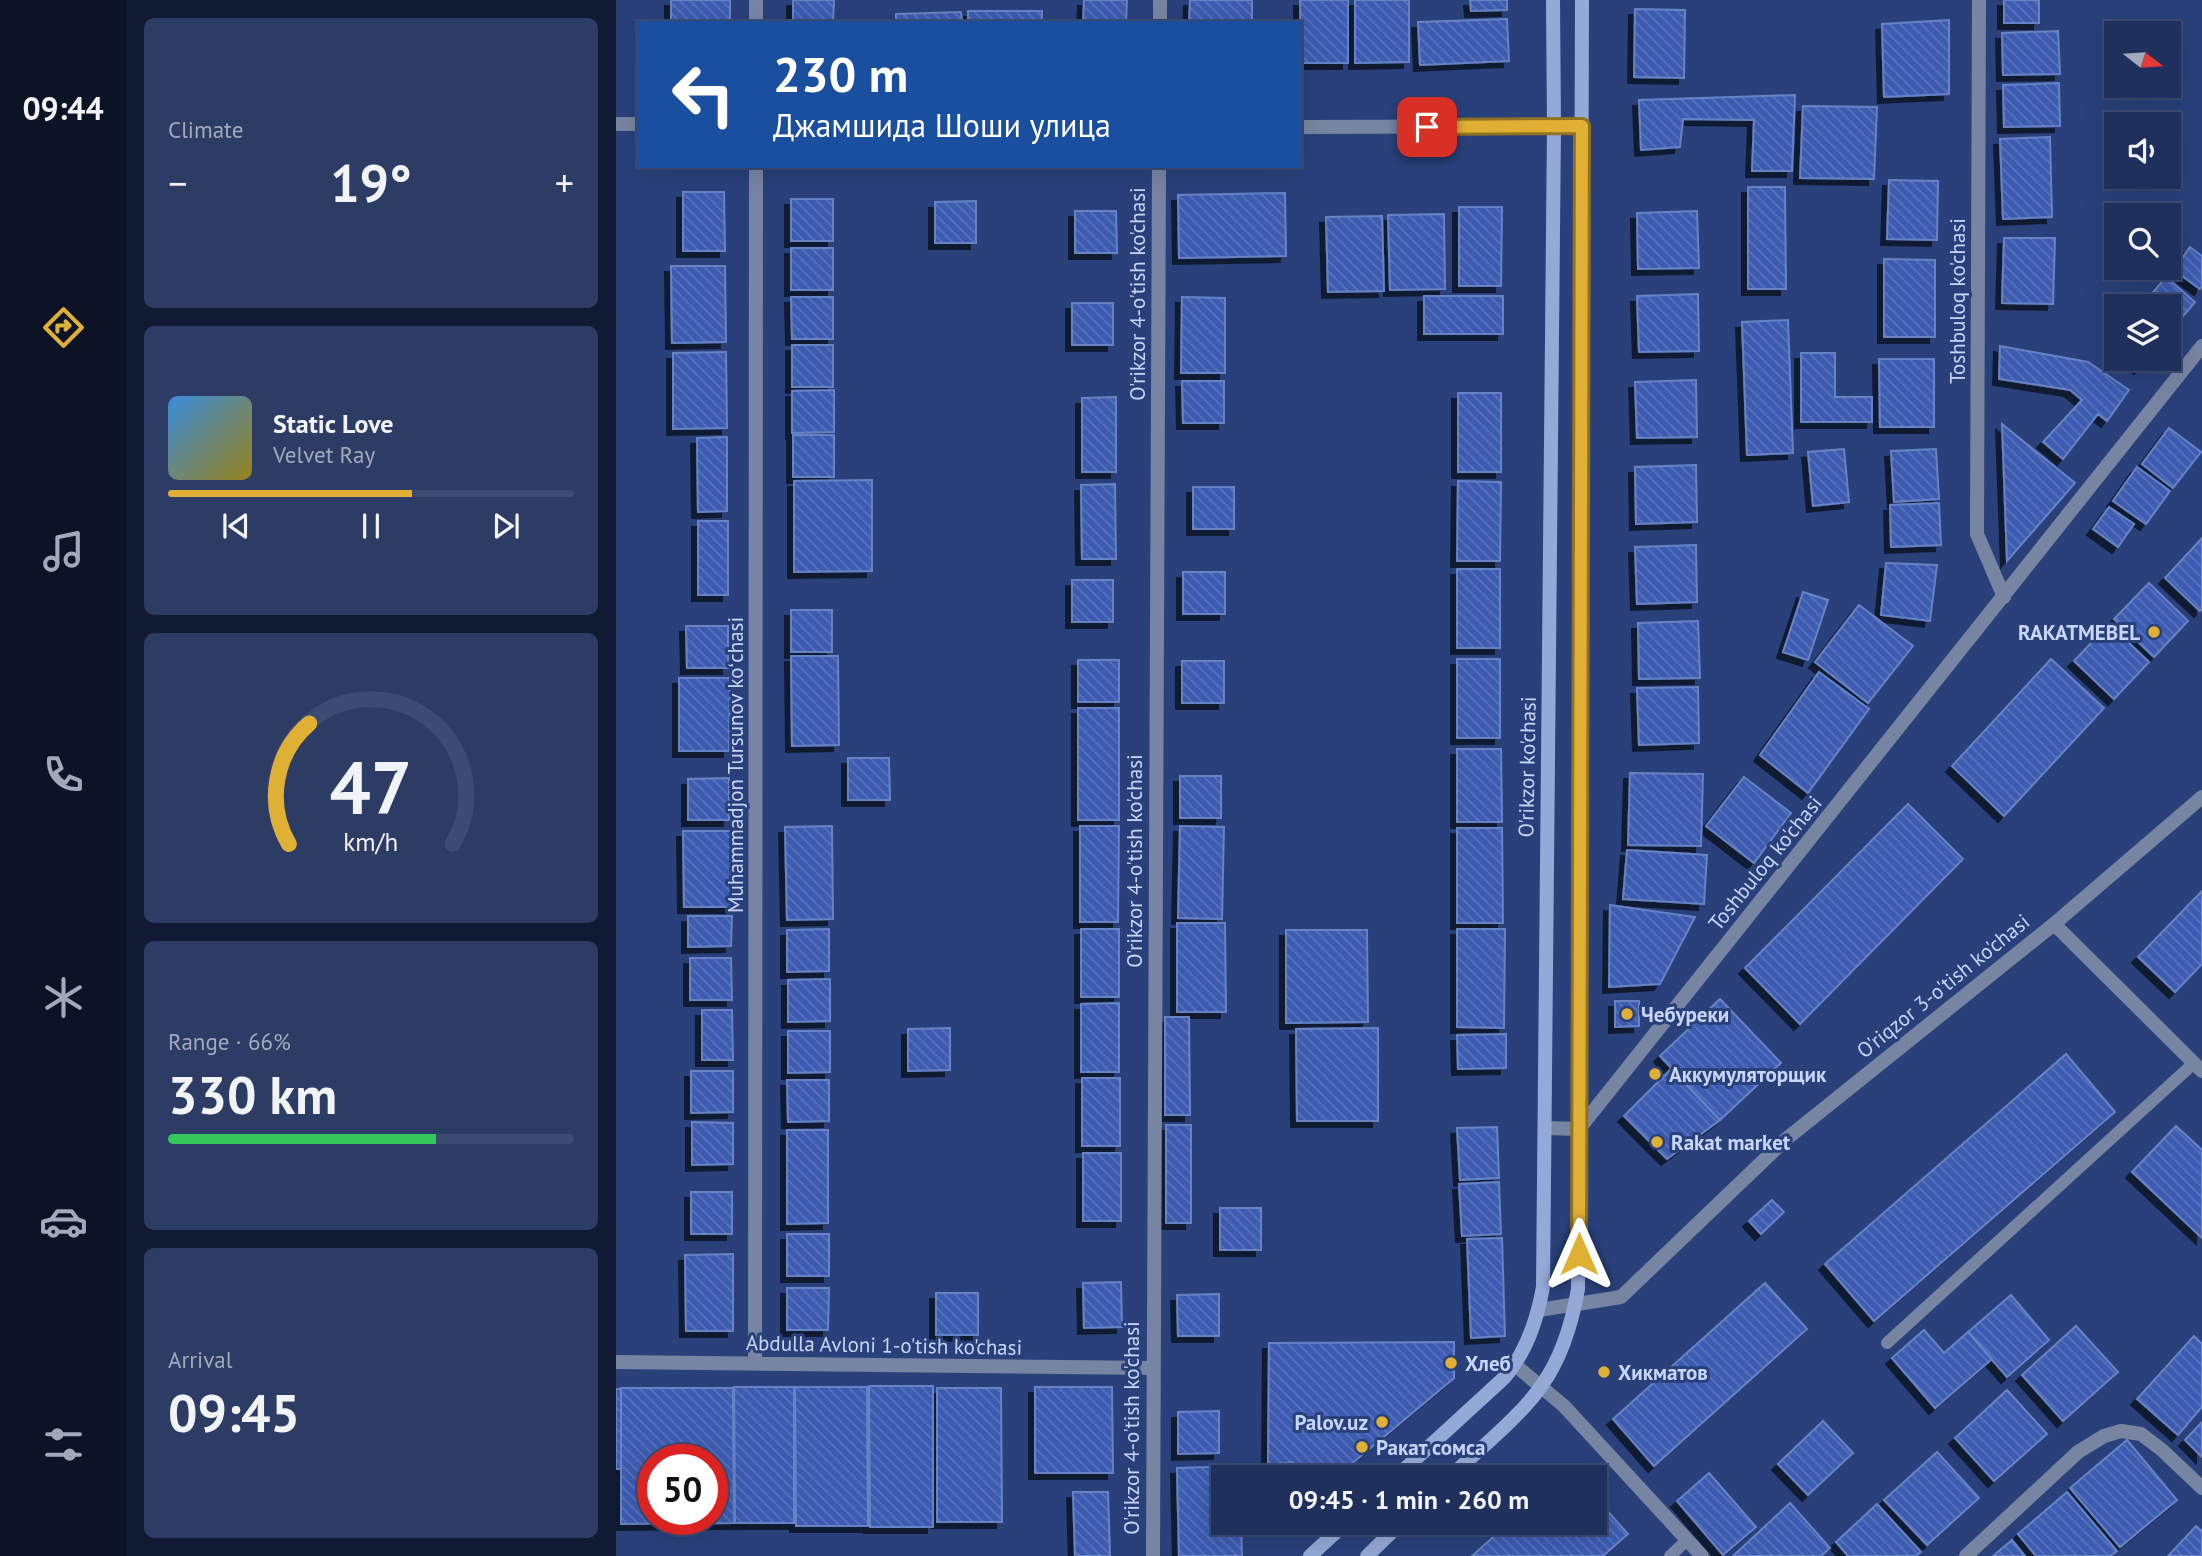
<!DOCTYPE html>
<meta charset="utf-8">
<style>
body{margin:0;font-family:"PT Sans",sans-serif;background:#2c3c65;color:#f1f3f6;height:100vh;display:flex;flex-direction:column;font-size:26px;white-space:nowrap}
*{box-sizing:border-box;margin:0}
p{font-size:23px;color:#a1a9bb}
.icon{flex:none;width:38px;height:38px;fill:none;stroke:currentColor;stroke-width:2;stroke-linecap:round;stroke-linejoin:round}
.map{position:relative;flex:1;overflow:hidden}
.panel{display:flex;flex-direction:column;gap:18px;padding:18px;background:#111a33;width:490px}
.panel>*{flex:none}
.banner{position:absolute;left:21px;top:21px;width:665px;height:147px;border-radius:0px;box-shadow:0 7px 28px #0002,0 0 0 2px #3c4b72;background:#1a4fa0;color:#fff;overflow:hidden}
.needle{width:46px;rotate:107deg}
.tools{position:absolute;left:1488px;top:21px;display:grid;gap:14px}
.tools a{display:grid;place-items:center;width:77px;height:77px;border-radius:0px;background:#1f305c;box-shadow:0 7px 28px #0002,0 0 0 2px #3c4b72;font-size:35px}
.speed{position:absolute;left:21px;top:1444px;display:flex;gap:14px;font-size:35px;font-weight:700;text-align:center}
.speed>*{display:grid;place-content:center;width:91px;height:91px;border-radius:50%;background:#1f305c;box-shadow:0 7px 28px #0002,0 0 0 2px #3c4b72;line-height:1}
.speed .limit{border:10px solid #d22;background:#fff;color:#111}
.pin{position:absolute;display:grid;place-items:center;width:60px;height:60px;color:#fff;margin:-30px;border-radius:14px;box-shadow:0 4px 10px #0006}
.me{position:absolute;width:77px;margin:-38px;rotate:0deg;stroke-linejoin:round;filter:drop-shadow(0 0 5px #0008)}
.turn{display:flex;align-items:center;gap:24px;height:147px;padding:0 21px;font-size:32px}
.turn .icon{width:91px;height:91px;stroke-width:2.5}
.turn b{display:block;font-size:49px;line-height:60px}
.big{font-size:52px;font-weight:800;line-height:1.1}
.panel .tile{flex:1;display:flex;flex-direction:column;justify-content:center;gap:10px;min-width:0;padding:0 24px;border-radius:10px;background:#2c3c65}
.panel .dial{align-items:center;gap:0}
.dial svg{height:182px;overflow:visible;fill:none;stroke:#3c4b72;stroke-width:7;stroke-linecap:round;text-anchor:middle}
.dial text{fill:#f1f3f6;stroke:none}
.song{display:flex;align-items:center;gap:21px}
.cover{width:84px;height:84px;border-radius:10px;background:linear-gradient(135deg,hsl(210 70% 55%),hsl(50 70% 35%))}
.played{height:7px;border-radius:4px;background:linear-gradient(90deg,#e0b034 60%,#3c4b72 60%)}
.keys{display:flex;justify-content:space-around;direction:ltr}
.heat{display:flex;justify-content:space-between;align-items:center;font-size:38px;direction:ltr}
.charge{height:10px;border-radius:5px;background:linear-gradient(90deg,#34c759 66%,#3c4b72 0)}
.trip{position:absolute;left:595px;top:1465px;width:396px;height:70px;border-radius:0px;background:#1f305c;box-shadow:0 7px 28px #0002,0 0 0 2px #3c4b72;font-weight:800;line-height:70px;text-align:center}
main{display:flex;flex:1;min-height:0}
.tabs{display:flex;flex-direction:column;width:126px;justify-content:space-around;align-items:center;background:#0c1325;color:#a1a9bb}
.tabs .icon{width:49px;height:49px}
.tabs .active{color:#e0b034}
.tabs b{font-size:32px;color:#f1f3f6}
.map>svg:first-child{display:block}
</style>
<main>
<nav class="tabs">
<b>09:44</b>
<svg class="icon active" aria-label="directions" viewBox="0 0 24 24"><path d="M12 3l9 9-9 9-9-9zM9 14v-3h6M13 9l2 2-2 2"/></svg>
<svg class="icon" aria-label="music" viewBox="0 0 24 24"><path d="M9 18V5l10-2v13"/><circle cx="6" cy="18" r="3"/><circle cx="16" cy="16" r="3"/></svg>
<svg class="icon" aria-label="phone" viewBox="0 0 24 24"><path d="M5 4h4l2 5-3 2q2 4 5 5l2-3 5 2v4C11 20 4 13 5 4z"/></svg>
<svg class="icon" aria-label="climate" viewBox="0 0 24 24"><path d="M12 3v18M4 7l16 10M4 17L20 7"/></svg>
<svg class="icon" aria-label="car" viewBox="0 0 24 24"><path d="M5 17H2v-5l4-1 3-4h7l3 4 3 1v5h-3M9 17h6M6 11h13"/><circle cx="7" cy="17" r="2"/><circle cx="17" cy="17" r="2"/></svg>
<svg class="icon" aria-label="filters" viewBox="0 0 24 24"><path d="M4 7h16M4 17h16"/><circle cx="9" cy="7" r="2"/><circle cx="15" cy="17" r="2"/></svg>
</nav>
<section class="panel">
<div class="tile"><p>Climate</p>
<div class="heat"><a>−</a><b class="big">19°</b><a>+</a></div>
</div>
<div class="tile">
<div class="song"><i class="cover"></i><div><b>Static Love</b><p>Velvet Ray</p></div></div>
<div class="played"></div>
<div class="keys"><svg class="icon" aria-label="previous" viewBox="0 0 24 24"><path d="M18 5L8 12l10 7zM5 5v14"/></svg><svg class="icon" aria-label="pause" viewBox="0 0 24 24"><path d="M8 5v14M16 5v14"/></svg><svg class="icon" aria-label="next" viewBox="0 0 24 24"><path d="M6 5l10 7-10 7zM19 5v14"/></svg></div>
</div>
<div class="tile dial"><svg viewBox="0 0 100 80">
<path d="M14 69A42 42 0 1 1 86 69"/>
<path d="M14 69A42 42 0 0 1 23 16" stroke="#e0b034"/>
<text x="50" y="56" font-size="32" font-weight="700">47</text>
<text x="50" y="72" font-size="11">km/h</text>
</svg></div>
<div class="tile"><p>Range · 66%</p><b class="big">330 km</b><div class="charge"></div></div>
<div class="tile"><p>Arrival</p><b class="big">09:45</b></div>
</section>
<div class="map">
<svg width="1586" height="1556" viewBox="0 0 1586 1556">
<defs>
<pattern id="building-back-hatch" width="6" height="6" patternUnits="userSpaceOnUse" patternTransform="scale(1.75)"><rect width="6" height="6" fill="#3c5bb1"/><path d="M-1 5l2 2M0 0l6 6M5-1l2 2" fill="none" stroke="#5772bd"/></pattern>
<filter id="shadow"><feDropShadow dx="-6" dy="6" stdDeviation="0" flood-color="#0009"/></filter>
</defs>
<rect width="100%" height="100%" fill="#29407b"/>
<path fill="url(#building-back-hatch)" stroke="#6783c4" stroke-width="2" fill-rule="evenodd" filter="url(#shadow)" d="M55,0H114V23H55Z
M177,0H218L217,23H177Z
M468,0H511L510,23H467Z
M574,0H636V23H573Z
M684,0H732V63H685Z
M739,0H793V62L739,63Z
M854,0H891V10L855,11Z
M1388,0H1423V23H1388Z
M1019,9L1069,10L1068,78L1018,77Z
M352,11H426V23H352Z
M345,12L346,23H280V14Z
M891,19L893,61L804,65L802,22Z
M1333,20V94L1268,97L1266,24Z
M1442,31L1444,74L1387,75L1386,33Z
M1443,83L1444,126L1388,127L1387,85Z
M1179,95L1176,171H1136L1138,120L1067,119L1064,147L1025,150L1023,100Z
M1187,106L1261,107L1258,179L1184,178Z
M1434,137L1436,217L1387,219L1384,139Z
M1273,180L1322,181L1321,240L1271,239Z
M1132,187H1169L1170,289H1132Z
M67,192H108L109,251H67Z
M669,193L670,256L563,258L562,195Z
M175,199H217V241H175Z
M360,201V243H319V202Z
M843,207H886L885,286H843Z
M459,211H500L501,253H459Z
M1081,211L1083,268L1022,269L1021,213Z
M828,214L829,289L774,290L772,215Z
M766,216L768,291L712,292L710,217Z
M1388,238H1439L1437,304L1386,303Z
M1574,247L1586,256V286L1584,289L1558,270Z
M175,248H217V290H175Z
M1268,259L1319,260V337H1268Z
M55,266H109L110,342L56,343Z
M1550,277L1579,302L1552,334V306H1525Z
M1082,294L1083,351L1023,352L1021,296Z
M808,296H887V334H808Z
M175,297H217V339H176Z
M566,297L609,298V373H565Z
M456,303H497V345H456Z
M1172,320L1177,453L1131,455L1126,322Z
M176,345H217V387H176Z
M1384,346L1472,362L1513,390L1491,421L1482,414L1447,459L1427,442L1466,400L1454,390L1383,379Z
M110,352L111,428L57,429V353Z
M1185,353H1219V397H1256V422H1185Z
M1263,359H1318V427H1264Z
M1513,359H1532L1524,368Z
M1080,380L1081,437L1021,438L1019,382Z
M566,381H608V423H567Z
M218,390V432L176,433V391Z
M842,393H885V472H842Z
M500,397V472H466V398Z
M1386,424L1459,483L1391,561Z
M1553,428L1585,452L1557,488L1526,464Z
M177,435H218V477H177Z
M111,437V511L82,512L81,438Z
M1228,449L1233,502L1197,506L1192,452Z
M1320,449L1323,499L1278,502L1275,451Z
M1080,465L1081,522L1020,524L1019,467Z
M1521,467L1554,491L1530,524L1497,501Z
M256,480V571L178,572V481Z
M842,481L885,482L884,561H841Z
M499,484L500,559H466L465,485Z
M577,487H618V529H577Z
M1323,503L1325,545L1275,547L1274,505Z
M1493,507L1518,524L1502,547L1477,529Z
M82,521H112V595H82Z
M1586,538V609L1584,611L1549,578Z
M1080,545L1081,602L1021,604L1019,547Z
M1270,563L1321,565L1314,621L1265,615Z
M841,569H884V648H841Z
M567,572H609V614H567Z
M456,580H497V622H456Z
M1533,583L1572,621L1538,657L1498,619Z
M1187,592L1212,600L1192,660L1167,652Z
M1243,605L1297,646L1252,703L1199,662Z
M175,610H216V652H175Z
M1082,621L1084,678L1023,679L1022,623Z
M1493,624L1533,662L1498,699L1458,661Z
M70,626H112V668H71Z
M175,656H222L223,745L176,746Z
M841,659H884V738H841Z
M1435,659L1488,708L1388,816L1336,766Z
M462,660H503V702H462Z
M566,661H608V703H566Z
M1203,672L1253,709L1192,793L1144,755Z
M63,678H114L113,751H63Z
M1082,687L1083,743L1023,745L1021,688Z
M462,708H503V820H462Z
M841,749H885L886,822H841Z
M232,758H273L274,800H232Z
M1014,773L1087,774L1085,846L1012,845Z
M564,776H605V818H564Z
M1128,777L1175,813L1138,863L1090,826Z
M113,778V820H72V779Z
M1292,804L1347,859L1184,1024L1129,968Z
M216,826L217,919L171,920L169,827Z
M464,826H503L502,922H464Z
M564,826L608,827L606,919L562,918Z
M841,828H886L887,923H841Z
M67,831H115V907H68Z
M1011,850L1091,855L1088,904L1007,899Z
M1586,891V964L1559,992L1522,957Z
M994,905L1079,917L1044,984L993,987Z
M72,916H116L115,946L72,947Z
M561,923H609L610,1012H561Z
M213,929V971L171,972V930Z
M465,929H503V997H465Z
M841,929H889L888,1028L841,1027Z
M670,930H751L752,1022L670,1023Z
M74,958H115L116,1000H74Z
M214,979V1021L172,1022V980Z
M1104,999L1165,1063L1104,1120L1044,1056Z
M999,1001H1023V1026L999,1027Z
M503,1003V1072H465V1004Z
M86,1010H116L117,1060H86Z
M549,1017H573L574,1115H549Z
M334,1028V1070L292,1071V1029Z
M762,1028V1121H681L680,1029Z
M172,1031H214V1072L172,1073Z
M890,1034V1068L842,1069L841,1035Z
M1450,1054L1499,1112L1258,1321L1209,1264Z
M1055,1069L1104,1120L1051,1159L1008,1116Z
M75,1071H117V1112L75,1113Z
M466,1078H504V1146H466Z
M171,1080H213V1121L172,1122Z
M76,1122L117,1123V1164L76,1165Z
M550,1125H575V1223H550Z
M1560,1126L1586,1150V1238L1516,1172Z
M881,1127L883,1178L844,1180L841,1128Z
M171,1130H212V1223L171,1224Z
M467,1153H505V1221H467Z
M883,1182L885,1234L846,1236L843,1184Z
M75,1192H116V1234H75Z
M1156,1200L1168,1212L1145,1234L1133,1221Z
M604,1208H645V1250H604Z
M171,1234H213V1276H171Z
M886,1238L889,1336L855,1338L851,1239Z
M117,1254V1331H70L69,1255Z
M505,1282L506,1327L468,1328L467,1283Z
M1149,1283L1191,1329L1038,1466L997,1419Z
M171,1288H213L212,1330H171Z
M320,1293H362V1335H320Z
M603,1294V1336H562L561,1295Z
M1395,1295L1433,1340L1391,1377L1352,1332Z
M1460,1326L1502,1372L1447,1421L1406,1375Z
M1308,1330L1328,1353L1352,1332L1376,1359L1319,1408L1276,1358Z
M1578,1336L1586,1344V1407L1562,1435L1521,1399Z
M838,1342V1378L720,1477H697L676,1462L652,1465L653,1343Z
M253,1386H317V1527H254Z
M118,1387H178V1523H119Z
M179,1387H251L252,1526H180Z
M419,1387H496L497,1473H419Z
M5,1388H117L118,1523L5,1524ZM37,1460H96V1519H37Z
M321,1388H385L386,1522H321Z
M0,1389H5V1469H0Z
M1391,1390L1431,1434L1378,1481L1339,1438Z
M603,1411V1453L562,1454V1412Z
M1207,1421L1237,1453L1192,1495L1162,1464Z
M1586,1422V1457L1569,1440Z
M1511,1440L1561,1500L1504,1547L1454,1488Z
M1321,1452L1363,1498L1311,1545L1268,1500Z
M623,1466L624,1477H607V1522H625L626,1556H563L561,1468Z
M1093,1473L1140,1527L1107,1555L1061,1501Z
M457,1492H492L494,1556H459Z
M1451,1492L1501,1551L1494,1556H1420L1402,1534Z
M978,1496L1012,1534L987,1556H856L894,1522H978Z
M1174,1503L1214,1548L1205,1556H1117Z
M1261,1504L1305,1552L1300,1556H1232L1220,1542Z
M1580,1526L1586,1531V1556H1552Z
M1396,1540L1409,1556H1377Z"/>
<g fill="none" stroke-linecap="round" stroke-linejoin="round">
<path stroke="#7885a2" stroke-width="12" d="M1271,1343L1578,1063
M1054,1556L1071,1540"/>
<path stroke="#7885a2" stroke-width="14" d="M1363,0L1361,534L1388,597
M140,23V0
M544,23V0
M0,124H23
M684,127L966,126
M1438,924L1586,1071
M930,1128L963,1129L1586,346
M923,1310L1005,1297L1169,1140L1438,924L1586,797
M0,1362L536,1368
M139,1364L140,166
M899,1365L948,1406L1086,1556
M537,1556L543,166
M1350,1556L1462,1452L1488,1436L1505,1431L1525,1434L1546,1450L1586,1488"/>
<path stroke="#95a9d7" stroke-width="14" d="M780,1477L889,1377C911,1351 921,1320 927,1287L938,126L937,0
M834,1477C862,1450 905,1416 926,1385C946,1357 956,1323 962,1289L966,0
M694,1556L731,1522
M751,1556L786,1522"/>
</g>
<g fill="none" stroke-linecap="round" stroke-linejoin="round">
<g stroke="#927222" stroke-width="18">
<path id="route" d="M811,127L966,126L963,1254"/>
</g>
<use href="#route" stroke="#e0b034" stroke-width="12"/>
</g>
<g fill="#e0b034" stroke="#29407b" stroke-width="2.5">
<circle cx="1538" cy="632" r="7"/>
<circle cx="1011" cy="1014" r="7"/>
<circle cx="1039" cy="1074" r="7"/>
<circle cx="1041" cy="1142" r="7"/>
<circle cx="835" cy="1363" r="7"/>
<circle cx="988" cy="1372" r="7"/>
<circle cx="766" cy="1422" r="7"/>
<circle cx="746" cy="1447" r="7"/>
</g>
<g text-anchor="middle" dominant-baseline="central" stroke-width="6" stroke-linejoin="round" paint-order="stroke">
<g font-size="21" fill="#c7d7fb" stroke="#29407b">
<text transform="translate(521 294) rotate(-90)">O'rikzor 4-o'tish ko'chasi</text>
<text transform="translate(1341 301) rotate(-90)">Toshbuloq ko'chasi</text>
<text transform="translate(119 765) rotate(-90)">Muhammadjon Tursunov koʻchasi</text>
<text transform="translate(911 767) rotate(-89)">O'rikzor ko'chasi</text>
<text transform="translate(518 861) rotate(-90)">O'rikzor 4-o'tish ko'chasi</text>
<text transform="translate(1149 863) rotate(-51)">Toshbuloq ko'chasi</text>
<text transform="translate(1327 986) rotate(-39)">O'riqzor 3-o'tish ko'chasi</text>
<text transform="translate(268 1345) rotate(1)">Abdulla Avloni 1-o'tish ko'chasi</text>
<text transform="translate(515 1428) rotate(-90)">O'rikzor 4-o'tish ko'chasi</text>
</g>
<g font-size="21" font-weight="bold" fill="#c7d7fb" stroke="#29407b" text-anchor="start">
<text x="1524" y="632" text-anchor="end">RAKATMEBEL</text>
<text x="1025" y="1014">Чебуреки</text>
<text x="1053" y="1074">Аккумуляторщик</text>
<text x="1055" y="1142">Rakat market</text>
<text x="849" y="1363">Хлеб</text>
<text x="1002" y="1372">Хикматов</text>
<text x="752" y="1422" text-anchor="end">Palov.uz</text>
<text x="760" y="1447">Ракат сомса</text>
</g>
</g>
</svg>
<div class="tools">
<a><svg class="needle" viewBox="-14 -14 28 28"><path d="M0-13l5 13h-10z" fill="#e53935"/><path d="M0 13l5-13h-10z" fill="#a1a9bb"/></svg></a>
<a><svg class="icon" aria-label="sound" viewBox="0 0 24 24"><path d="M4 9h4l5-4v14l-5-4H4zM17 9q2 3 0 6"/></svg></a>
<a><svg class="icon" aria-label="search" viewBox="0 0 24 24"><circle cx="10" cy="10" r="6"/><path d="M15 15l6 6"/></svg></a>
<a><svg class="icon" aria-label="layers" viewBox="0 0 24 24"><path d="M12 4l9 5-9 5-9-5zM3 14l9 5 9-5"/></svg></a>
</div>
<div class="speed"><div class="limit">50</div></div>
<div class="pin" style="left:811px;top:127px;background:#d93025"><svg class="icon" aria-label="arrive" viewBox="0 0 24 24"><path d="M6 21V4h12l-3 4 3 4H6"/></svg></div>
<svg class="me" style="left:963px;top:1254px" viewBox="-20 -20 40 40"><path d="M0-17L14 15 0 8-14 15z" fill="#e0b034" stroke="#fff" stroke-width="4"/></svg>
<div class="trip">09:45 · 1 min · 260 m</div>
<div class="banner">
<div class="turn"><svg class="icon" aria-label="left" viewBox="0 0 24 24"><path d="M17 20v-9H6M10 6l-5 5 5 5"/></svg><div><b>230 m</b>Джамшида Шоши улица</div></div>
</div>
</div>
</main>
